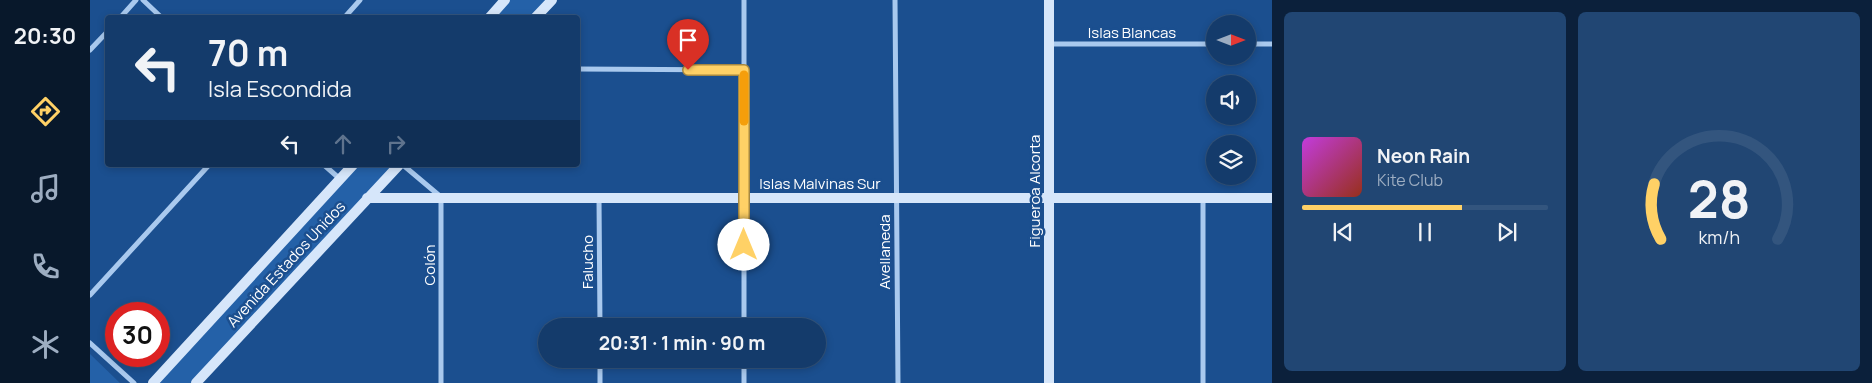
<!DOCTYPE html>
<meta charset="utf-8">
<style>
body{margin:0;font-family:Manrope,sans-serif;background:#214673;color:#f1f3f6;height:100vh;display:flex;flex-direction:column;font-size:19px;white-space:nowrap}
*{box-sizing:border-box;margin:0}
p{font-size:16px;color:#9dadc1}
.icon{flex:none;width:28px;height:28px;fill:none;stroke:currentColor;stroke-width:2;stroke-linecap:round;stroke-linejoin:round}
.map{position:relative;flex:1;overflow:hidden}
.details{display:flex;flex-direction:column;gap:12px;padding:12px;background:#0b203b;width:600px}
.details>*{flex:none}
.hud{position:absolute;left:15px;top:15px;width:475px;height:152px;border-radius:5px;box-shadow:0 2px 8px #0003,0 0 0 1px #33557e;background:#143b6b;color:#f1f3f6;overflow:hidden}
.needle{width:32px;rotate:90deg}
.buttons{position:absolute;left:1116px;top:15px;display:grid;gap:10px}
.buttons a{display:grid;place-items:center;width:50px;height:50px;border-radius:50%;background:#143b6b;box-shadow:0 2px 8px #0003,0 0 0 1px #33557e;font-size:25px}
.speed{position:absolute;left:15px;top:302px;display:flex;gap:10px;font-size:25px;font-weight:700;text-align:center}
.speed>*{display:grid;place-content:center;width:65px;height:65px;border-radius:50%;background:#143b6b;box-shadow:0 2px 8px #0003,0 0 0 1px #33557e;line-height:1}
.speed .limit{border:8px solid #d22;background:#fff;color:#111}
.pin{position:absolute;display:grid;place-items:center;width:42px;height:42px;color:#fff;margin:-51px -21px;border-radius:50% 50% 50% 0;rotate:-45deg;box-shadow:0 0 5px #0007}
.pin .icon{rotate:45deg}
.me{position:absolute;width:55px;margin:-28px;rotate:0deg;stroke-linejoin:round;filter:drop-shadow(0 0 4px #0008)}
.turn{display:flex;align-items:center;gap:18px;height:105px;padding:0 20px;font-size:22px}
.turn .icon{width:65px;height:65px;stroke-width:2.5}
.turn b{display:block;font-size:35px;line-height:42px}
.lanes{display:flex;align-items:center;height:48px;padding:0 20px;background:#0003;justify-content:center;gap:25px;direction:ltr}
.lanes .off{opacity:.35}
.details .tile{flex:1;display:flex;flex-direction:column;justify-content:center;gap:8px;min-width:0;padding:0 18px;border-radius:8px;background:#214673}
.details .dial{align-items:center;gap:0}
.dial svg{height:130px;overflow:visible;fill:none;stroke:#33557e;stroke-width:7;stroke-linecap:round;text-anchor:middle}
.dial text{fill:#f1f3f6;stroke:none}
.song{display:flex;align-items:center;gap:15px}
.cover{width:60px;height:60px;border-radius:8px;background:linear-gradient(135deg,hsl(290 70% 55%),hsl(10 70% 35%))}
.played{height:5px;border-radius:2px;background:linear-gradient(90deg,#ffd166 65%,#33557e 65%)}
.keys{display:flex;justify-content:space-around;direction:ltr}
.details .tiles{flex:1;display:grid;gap:12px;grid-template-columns:repeat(2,1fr)}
.trip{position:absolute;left:448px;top:318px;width:288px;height:50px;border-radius:25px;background:#143b6b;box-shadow:0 2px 8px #0003,0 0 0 1px #33557e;font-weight:700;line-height:50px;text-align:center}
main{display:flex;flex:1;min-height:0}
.dock{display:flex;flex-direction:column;width:90px;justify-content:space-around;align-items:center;background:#08182b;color:#9dadc1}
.dock .icon{width:35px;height:35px}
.dock .on{color:#ffd166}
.dock b{font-size:22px;color:#f1f3f6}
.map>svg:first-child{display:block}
</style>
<main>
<nav class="dock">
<b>20:30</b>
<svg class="icon on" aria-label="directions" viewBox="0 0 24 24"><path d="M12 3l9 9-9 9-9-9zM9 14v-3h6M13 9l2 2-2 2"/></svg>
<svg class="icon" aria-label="music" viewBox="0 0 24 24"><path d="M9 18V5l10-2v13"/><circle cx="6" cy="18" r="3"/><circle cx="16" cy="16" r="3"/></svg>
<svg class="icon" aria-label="phone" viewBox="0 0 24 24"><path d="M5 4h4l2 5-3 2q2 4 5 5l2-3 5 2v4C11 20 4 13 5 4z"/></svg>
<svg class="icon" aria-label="climate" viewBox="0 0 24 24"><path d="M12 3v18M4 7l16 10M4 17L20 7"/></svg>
</nav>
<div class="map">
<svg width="1182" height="383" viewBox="0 0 1182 383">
<rect width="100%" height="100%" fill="#1b4f8f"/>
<path fill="#2461a8" d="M415,0H462L445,17L399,18Z
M263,165H309L106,383H63Z
M0,354L30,383H0Z"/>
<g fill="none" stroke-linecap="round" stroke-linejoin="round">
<path stroke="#a9c9ee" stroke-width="5" d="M53,0L72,18
M805,0L808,383
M30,18L46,0
M254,18L270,0
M959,44H1125
M1158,44H1182
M0,50L18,31
M488,69L654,70
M234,165L250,179
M313,165L351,197V383
M509,198L510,326
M1113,198V383
M0,295L119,165
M654,326V0
M0,343L44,383
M510,359V383
M654,383V359"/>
<path stroke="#d6e6fa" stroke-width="10" d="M399,18L415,0
M445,18L462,0
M277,198H1182
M63,383L263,165
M106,383L309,165
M959,383V0"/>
</g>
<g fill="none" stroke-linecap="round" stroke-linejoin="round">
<g stroke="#a68842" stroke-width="12">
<path id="route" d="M598,70H654V245"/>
</g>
<use href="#route" stroke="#ffd166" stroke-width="9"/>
<path stroke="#f59e0b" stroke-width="9" d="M654,75V121"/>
</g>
<g text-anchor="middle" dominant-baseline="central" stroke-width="5" stroke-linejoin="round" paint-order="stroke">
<g font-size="15" fill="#fff" stroke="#1b4f8f">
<text x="1042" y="32">Islas Blancas</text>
<text x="730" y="183">Islas Malvinas Sur</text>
<text transform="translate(944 191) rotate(-90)">Figueroa Alcorta</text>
<text transform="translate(794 252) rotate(-90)">Avellaneda</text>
<text transform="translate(497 262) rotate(-90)">Falucho</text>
<text transform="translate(196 264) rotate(-47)">Avenida Estados Unidos</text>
<text transform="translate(339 265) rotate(-90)">Colón</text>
</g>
</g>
</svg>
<div class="buttons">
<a><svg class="needle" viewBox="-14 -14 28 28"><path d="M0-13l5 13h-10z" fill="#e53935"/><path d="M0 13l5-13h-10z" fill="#9dadc1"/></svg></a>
<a><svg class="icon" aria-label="sound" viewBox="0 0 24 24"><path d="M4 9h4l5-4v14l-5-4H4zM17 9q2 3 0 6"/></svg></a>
<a><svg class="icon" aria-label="layers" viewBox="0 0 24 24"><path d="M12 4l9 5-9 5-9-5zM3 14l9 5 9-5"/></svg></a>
</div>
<div class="speed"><div class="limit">30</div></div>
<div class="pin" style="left:598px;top:70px;background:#d93025"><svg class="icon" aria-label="arrive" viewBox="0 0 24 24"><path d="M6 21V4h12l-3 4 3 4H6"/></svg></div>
<svg class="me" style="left:654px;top:245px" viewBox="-20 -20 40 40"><circle r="19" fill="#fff"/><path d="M0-13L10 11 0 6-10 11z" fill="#ffd166"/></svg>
<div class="trip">20:31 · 1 min · 90 m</div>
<div class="hud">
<div class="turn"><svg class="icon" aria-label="left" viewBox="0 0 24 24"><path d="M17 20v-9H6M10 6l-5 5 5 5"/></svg><div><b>70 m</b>Isla Escondida</div></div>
<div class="lanes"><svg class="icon" aria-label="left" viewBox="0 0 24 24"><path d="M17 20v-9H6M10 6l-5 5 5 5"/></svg><svg class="icon off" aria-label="ahead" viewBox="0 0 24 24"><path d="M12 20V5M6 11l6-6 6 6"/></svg><svg class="icon off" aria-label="right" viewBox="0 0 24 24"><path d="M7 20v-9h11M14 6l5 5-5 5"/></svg></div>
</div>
</div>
<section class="details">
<div class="tiles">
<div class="tile">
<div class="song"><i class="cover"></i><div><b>Neon Rain</b><p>Kite Club</p></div></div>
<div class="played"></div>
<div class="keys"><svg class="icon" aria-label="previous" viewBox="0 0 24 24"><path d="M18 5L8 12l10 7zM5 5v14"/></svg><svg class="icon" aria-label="pause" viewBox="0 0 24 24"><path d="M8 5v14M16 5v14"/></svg><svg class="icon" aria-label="next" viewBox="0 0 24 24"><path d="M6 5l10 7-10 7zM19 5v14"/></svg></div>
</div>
<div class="tile dial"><svg viewBox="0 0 100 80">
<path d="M14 69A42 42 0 1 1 86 69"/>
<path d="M14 69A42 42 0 0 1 10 35" stroke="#ffd166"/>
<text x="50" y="56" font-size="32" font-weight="700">28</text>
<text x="50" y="72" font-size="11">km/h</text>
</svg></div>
</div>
</section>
</main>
